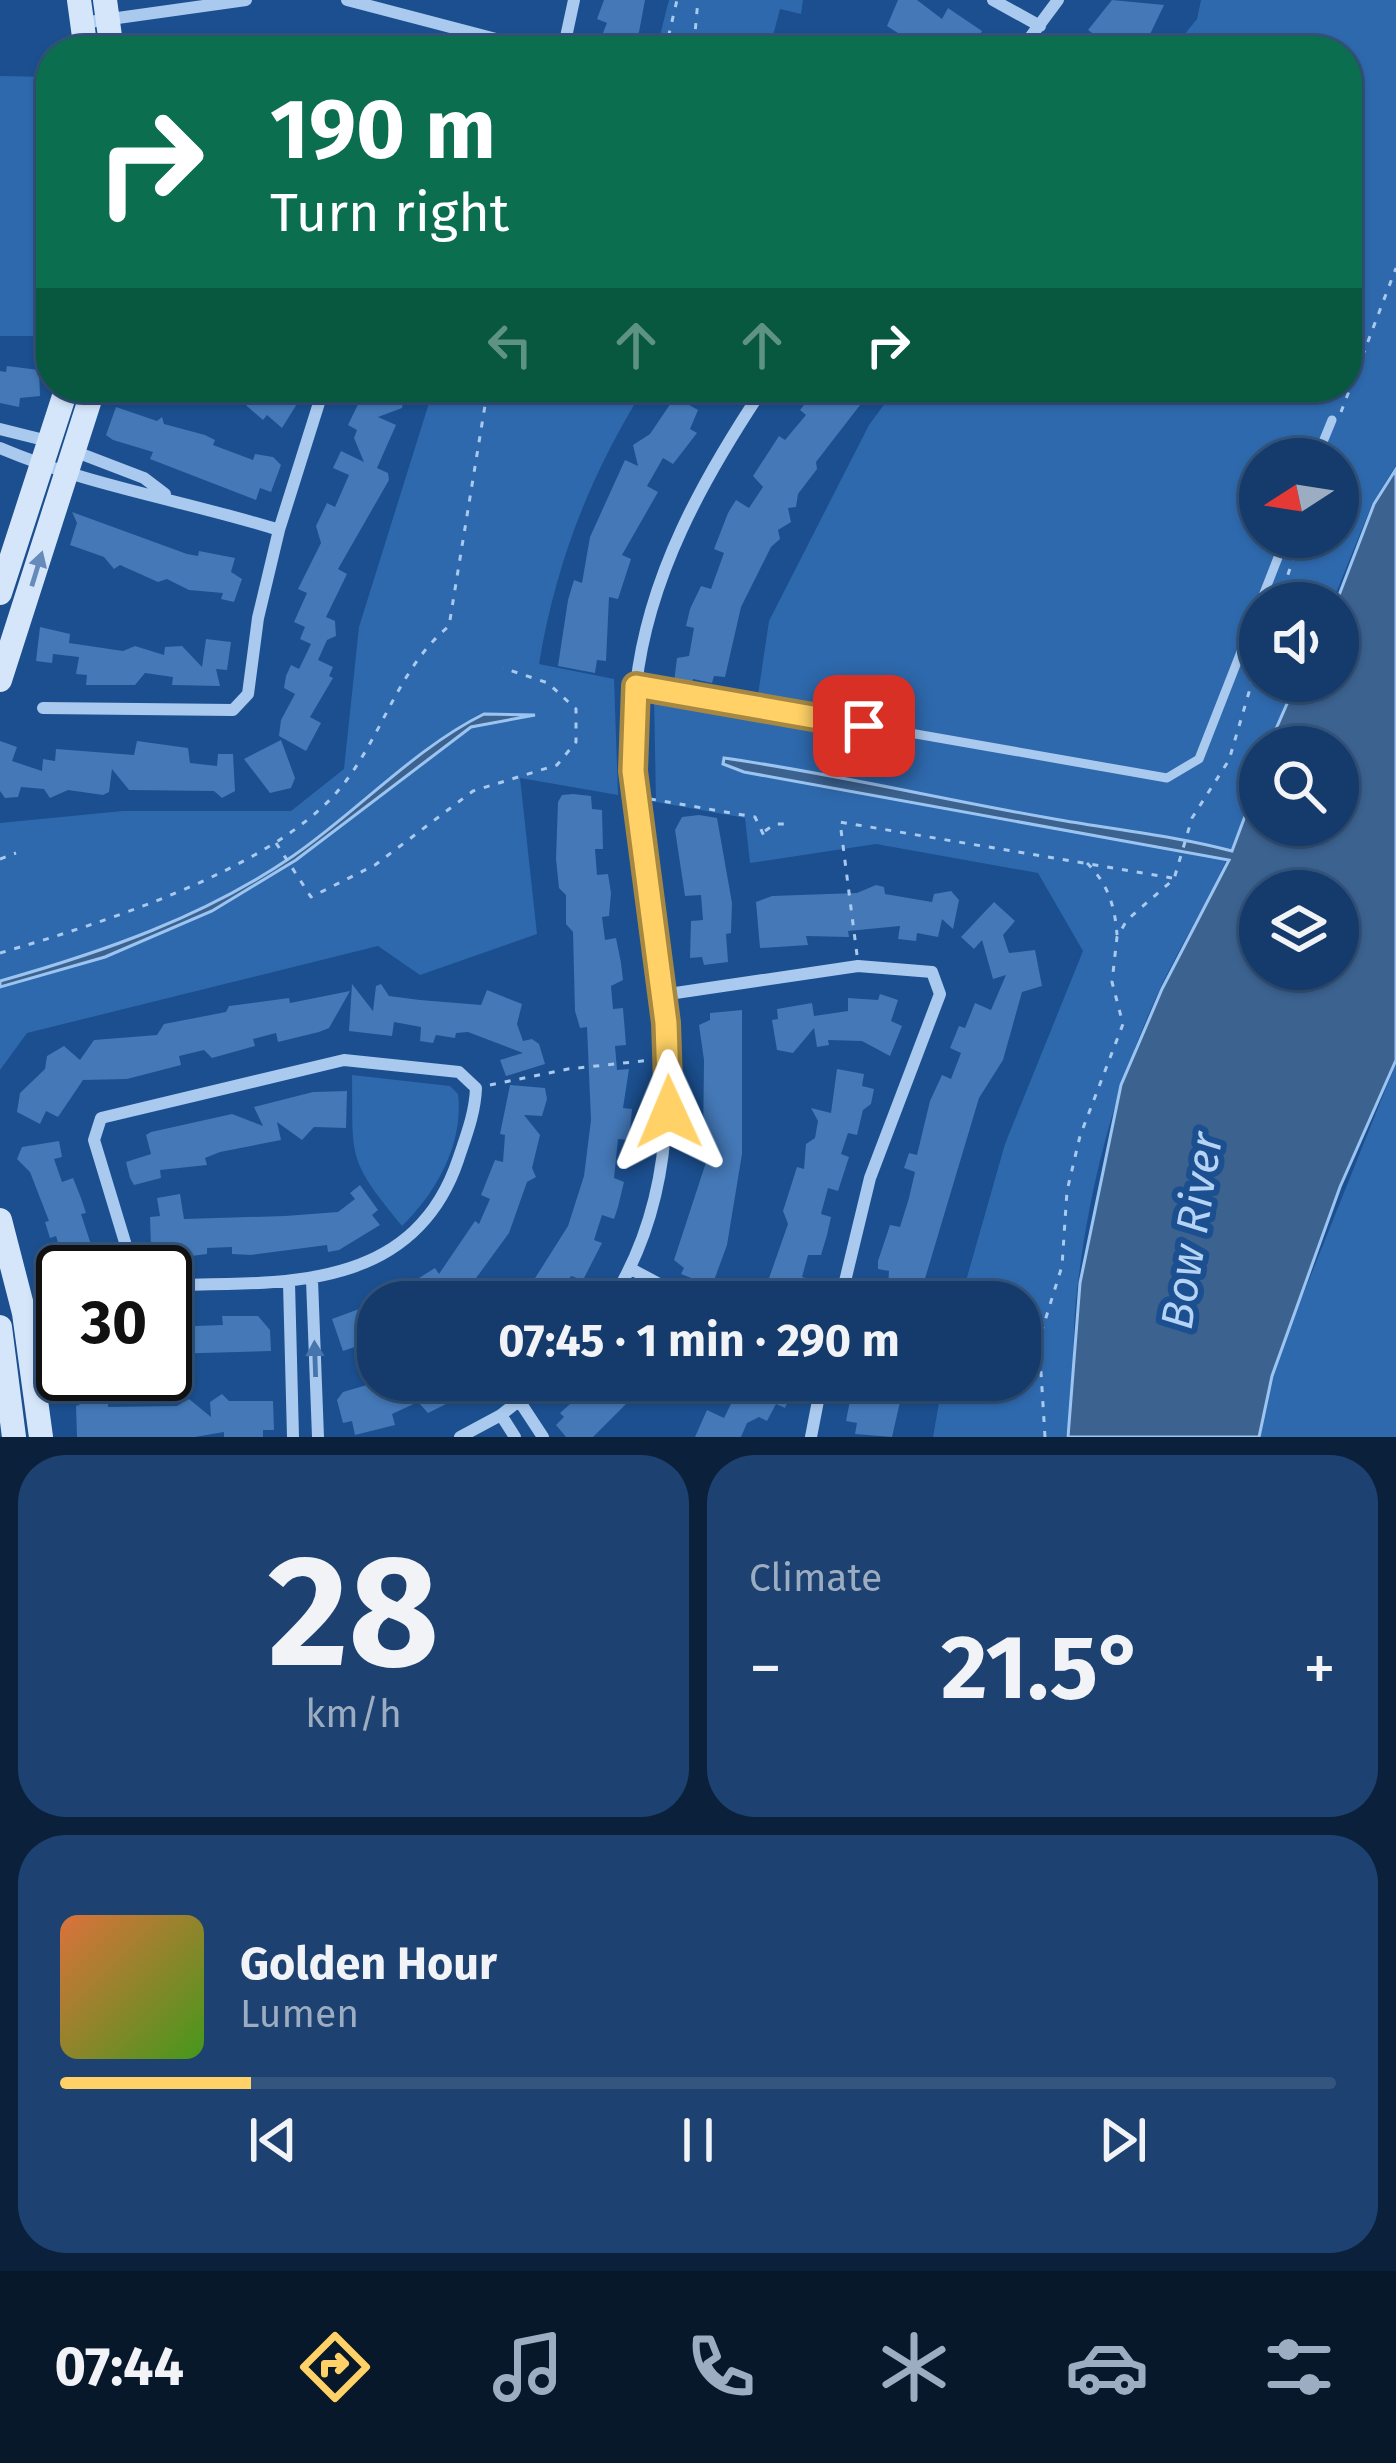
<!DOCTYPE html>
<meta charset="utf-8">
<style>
body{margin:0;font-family:"Fira Sans",sans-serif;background:#1d4271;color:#f1f3f6;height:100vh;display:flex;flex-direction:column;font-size:45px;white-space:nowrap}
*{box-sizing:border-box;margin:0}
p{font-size:39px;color:#9dadc1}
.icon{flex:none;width:66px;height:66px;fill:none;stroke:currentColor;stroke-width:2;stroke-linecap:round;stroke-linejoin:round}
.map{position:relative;height:1437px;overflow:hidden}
.panel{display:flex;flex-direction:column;gap:18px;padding:18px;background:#0b203b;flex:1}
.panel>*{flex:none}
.guide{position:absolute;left:36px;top:36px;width:1326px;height:366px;border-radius:48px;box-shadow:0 3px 9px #0004,0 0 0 3px #33557e;background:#0b6e4f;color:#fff;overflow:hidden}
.needle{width:78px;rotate:258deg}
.buttons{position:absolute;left:1239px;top:438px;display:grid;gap:24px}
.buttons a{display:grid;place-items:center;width:120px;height:120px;border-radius:50%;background:#143b6b;box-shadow:0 3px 9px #0004,0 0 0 3px #33557e;font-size:60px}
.speed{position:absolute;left:36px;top:1245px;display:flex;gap:24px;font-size:60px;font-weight:700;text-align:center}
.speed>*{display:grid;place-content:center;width:156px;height:156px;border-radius:50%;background:#143b6b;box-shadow:0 3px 9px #0004,0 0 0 3px #33557e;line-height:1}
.speed .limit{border:6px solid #111;border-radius:18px;background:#fff;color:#111}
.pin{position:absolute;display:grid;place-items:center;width:102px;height:102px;color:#fff;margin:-51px;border-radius:24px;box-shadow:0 6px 18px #0006}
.me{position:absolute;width:132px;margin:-66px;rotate:359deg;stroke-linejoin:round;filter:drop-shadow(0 0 9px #0008)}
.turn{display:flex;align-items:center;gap:42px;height:252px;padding:0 36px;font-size:54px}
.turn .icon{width:156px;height:156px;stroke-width:2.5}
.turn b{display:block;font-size:84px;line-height:102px}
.lanes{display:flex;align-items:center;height:114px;padding:0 36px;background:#0003;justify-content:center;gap:60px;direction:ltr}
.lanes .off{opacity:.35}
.big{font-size:90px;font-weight:700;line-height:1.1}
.panel .card{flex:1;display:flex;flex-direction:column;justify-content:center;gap:18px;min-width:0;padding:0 42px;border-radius:48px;background:#1d4271}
.panel .dial{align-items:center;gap:0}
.dial b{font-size:156px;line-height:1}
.song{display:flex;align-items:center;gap:36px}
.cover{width:144px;height:144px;border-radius:18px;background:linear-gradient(135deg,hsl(20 70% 55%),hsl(100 70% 35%))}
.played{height:12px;border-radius:6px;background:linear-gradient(90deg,#ffd166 15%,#33557e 15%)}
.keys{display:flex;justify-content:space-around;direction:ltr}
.heat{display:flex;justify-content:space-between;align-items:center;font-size:66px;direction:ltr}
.panel .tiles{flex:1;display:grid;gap:18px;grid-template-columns:1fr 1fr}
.card:last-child{grid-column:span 2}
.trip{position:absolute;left:357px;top:1281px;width:684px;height:120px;border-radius:48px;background:#143b6b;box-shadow:0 3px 9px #0004,0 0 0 3px #33557e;font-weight:700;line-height:120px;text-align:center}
.tab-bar{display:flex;height:192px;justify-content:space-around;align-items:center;background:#08182b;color:#9dadc1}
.tab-bar .icon{width:84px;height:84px}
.tab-bar .current{color:#ffd166}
.tab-bar b{font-size:54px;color:#f1f3f6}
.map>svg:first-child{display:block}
</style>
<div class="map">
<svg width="1396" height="1437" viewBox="0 0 1396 1437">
<rect width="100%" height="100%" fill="#1b4f8f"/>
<path fill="#2e69ad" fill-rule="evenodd" d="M669,0H803L801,14L780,9L769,51H656Z
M1201,0H1396V465L1372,504L1332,603H1260V681H1296L1266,747H1260C1260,819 1190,925 1159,991C1115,1086 1089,1187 1077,1291C1071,1338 1076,1391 1066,1437H933L943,1380H1020V1302H960L1005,1144L1083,951L1038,873L876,844L750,863L745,818L656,802L654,696L755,715L769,621L869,425L897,387H1347V51H1171L1197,19ZM1260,459H1338V537H1260Z
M0,76L51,77V336H0Z
M434,387H645C590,475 556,562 539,664L614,679L618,795L520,778L537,934L420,975L378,946L27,1033L0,1070V823L123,811H291L344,769L359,627Z
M1396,1063V1437H1260L1274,1367Z
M352,1075L450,1086L458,1094C464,1144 436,1193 402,1226C347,1158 353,1161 352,1075Z"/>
<path fill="#3c6290" stroke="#9cc4f0" stroke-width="3" fill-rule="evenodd" d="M1396,469V1060L1340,1187L1272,1376L1259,1437H1068L1080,1283L1121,1085L1162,989L1229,860L744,772L723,764L724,758C837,774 944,800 1060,820C1118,830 1175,836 1232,851L1260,776V825H1338V747H1268L1297,681H1338L1336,603L1374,504ZM1338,891V969H1260V891Z
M484,714L535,715L471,727L296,860L212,911L105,957L0,987V981C103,952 204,917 293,856C357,812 415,748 484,714Z"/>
<path fill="#4478b7" d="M604,0H645L639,32L630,45L603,33L607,23L597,19Z
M898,0H917L942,19L948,8L982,31L977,40L994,51H926L887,26Z
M1112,0L1164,5L1142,51H1097L1099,38L1088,30Z
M7,366L39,370L40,396L20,398L19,407L0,403V371L6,372Z
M225,387H285L300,399L282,428L267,415L263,420Z
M406,387L402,408L378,417L396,425L377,468L388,473L389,480L338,569L347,574L326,617L335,621L336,636L327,640L318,660L333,667L329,676L333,678L310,717L321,723L306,751L279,736L281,720L295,694L284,688L286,676L291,665L299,669L311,644L300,639L305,627L294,622L307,593L298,589L321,543L316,526L327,503L335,507L349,475L333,468L341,451L364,462L354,438L357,430L348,425L366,388Z
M818,387H874L816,462L817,469L798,494L796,507L788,508L791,522L778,530L780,539L771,547L741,607L725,677L714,676L712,683L693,679L692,685L674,682L677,658L689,656L694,628L686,626L690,609L701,586L711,589L724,553L714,549L728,513L736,500L749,508L763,487L753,476L779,436L785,440L806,415L800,410Z
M675,397L698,410L690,429L697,433L673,464L663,458L647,486L658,492L622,555L631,559L618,599L609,597L606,661L597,660L595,673L558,666L568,600L574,580L582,583L590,537L625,460L638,466L633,445L650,434Z
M116,407L157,421L162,417L164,424L205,435L215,440L213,445L253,460L255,454L273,457L281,465L271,492L260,488L256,500L150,459L153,452L113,440L106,435Z
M72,512L187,554L198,556L199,551L235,558L231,572L242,579L234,602L221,599L223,593L189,590L167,579L158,582L120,565L114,569L104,557L70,545L77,523Z
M40,627L70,634L69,643L123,651L135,646L164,655L165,647L182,646L202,667L206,639L231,642L227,670L216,669L220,686L172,685L173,677L145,673L135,685H86L87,675L76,674L79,657L53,654L52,663L36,661Z
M281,740L295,778L291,788L270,793L244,759Z
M0,741L17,747L12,761L42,771L43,759L55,761L56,749L134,755L137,741L188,748L190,763L217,766L218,754H233L235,791L222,798L214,791L129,790L112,769L109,792L103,795L68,790L50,798L44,789L21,787L18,797L5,798L0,791Z
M573,794L591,796L592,809L602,810L603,849H595L597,875L608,874L611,893L609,916L602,917L605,940L616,938L621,963L623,980L611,986L613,1009L623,1008L626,1045L615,1046L617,1070L629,1069L623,1108L632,1109L630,1131L629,1140L618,1139L614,1178L624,1182L618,1207L614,1219L602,1215L594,1240L602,1243L583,1280L571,1276L556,1302H520L568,1226L584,1176L591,1120L587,1027L580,1028L575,1011L573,932L566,924V895L559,888L556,859L558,802L562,795Z
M699,815L717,818L732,903L731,933L726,934L728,962L704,965L702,957L690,958L691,921L703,920L701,895L685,896L675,830L682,817Z
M876,885L884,887L885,894L932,902L934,894L951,891L959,900L953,929L942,919L938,937L917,933L916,941L898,939L900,926L848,931L849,937L806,936L808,945L760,948L756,902L772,896L857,893Z
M994,902L1015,921L1003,935L1009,953L1035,950L1042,986L1022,992L1003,1060L979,1098L918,1302H887L889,1271L878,1269V1261L890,1225L900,1227L909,1198L915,1172L904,1168L909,1153L917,1155L930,1101L942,1075L951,1079L961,1053L950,1048L959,1026L965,1028L975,1003L991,1010L1006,975L993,979L982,940L974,949L961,937Z
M352,984L373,1011L376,986L381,984L389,996L420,1000L481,1005L487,990L522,1004L517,1024L523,1041L532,1039L539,1044L545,1064L506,1076L500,1060L523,1053L468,1032L456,1033L455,1038L436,1035L433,1043L420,1041L421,1027L394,1022L392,1036L349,1031Z
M350,991L329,1028L319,1032L278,1042L276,1033L253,1039L255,1046L212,1058L204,1050L179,1056L181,1065L127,1079L83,1080L58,1117L46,1111L40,1124L17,1112L20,1093L45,1069L47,1056L64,1046L80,1060L94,1040L157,1035L164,1024L226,1012L229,1006L289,998L290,1003Z
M880,994L898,1000L891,1021L902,1026L890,1056L862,1041L828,1040L829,1045L817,1047L814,1028L793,1053L777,1050L772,1020L778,1019L777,1009L812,1003L814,1016L848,1011V998L878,1000Z
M742,1010V1154L727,1245L712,1286L681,1274L684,1268L674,1260L711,1147L703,1146L704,1060L699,1025L710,1020V1013Z
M837,1069L864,1074L862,1086L874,1089L871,1104L863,1110L857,1135L848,1133L841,1154L849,1157L838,1191L828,1188L821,1214L831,1217L827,1235L821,1255H808L802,1277L816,1281L810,1302H766L785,1289L767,1284L788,1224L783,1211L797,1167L804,1169L806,1144L815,1138L818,1121L811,1108L831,1113Z
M510,1085L545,1088L547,1099L542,1116L524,1115L540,1135L532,1168L536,1177L527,1182L509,1233L471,1285L458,1294L463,1302H381L435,1268L439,1274L475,1221L479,1224L490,1199L481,1195L495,1160L503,1162L505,1135L500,1134Z
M347,1091L346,1128L314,1127L302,1140L277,1122L281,1140L220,1152L205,1158L207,1165L160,1170L161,1178L134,1185L130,1178L126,1162L151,1154L146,1135L151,1132L232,1114L263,1126L254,1107L313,1092Z
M59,1141L62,1157L54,1159L62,1182L73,1178L81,1198L86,1213L81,1214L100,1272H67L56,1236L50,1238L45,1222L49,1221L30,1172L17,1159L22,1147Z
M360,1185L378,1210L372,1215L380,1225L339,1250L328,1252L327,1245L251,1255L232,1254V1247L207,1248V1254L159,1260V1247H151L150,1217L160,1216L157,1198L180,1194L184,1219L285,1216L338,1212L355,1199L350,1193Z
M378,1302V1339L343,1351L332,1319Z
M222,1316H258L270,1330L271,1351L165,1354V1323L194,1317L195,1326L223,1325Z
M384,1380L414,1396L406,1380H453L462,1396L428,1413L418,1402L392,1414L395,1425L355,1435L352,1421L343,1423L337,1400L343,1392Z
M613,1380H650L593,1437H566L556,1425L564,1417L560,1413L587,1389L594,1397Z
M743,1380H786L785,1390L791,1394L785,1408L776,1404L767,1421L759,1417L747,1423L741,1437H695L707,1410L724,1418Z
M854,1380H905L892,1437L855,1434L857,1423L846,1421Z
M222,1394L229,1401H273L274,1430H263V1437H224V1432L195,1437H77L76,1406L90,1400H108V1407L177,1406L189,1399L211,1417L210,1402Z"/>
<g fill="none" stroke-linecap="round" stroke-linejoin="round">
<path stroke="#a9c9ee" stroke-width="3" stroke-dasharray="6 9" stroke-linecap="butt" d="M694,44L698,0
M665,51L677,0
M1341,412L1396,268
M1278,603L1301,537
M650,799L755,817L766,840
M765,831L775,824H791
M276,843L311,897L375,865L473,791L557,765L576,742V709L548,683L503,668
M0,859L16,853
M1087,863C1108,884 1115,906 1117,935
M0,953C99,924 268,871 337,792C382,740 396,670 449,626L488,387
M857,955L840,822L1172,878
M490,1085L568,1069L652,1060
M1045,1437L1039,1340L1062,1266L1067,1191L1080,1136L1123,1024L1112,982L1117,937L1127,920L1174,879L1192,818L1229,760L1260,655"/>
<path stroke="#a9c9ee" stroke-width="9" d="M1316,459L1332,420
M636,685L1167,778L1199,759L1286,537"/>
<path stroke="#a9c9ee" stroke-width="12" d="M347,0L542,51
M993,0L1040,26
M82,23L246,0
M563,51L574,0
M1020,51L1058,0
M0,429L52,442
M0,448C89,486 187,501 279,530
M71,450L144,478L165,494
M43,708L233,710L248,694L258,618L279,530L324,387
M662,995L858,966L932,972L940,994L870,1178L840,1302
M631,1269L693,1302
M134,1272L94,1140L101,1118L344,1060L459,1072L476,1088C475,1114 466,1136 458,1160C413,1293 280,1283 165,1285
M312,1280L318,1437
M289,1283L293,1437
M611,1302C733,1107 612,894 636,686C648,576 704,477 764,387
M520,1402L543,1437
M501,1415L515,1437
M460,1437L501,1415L545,1380
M811,1437L822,1380"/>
<path stroke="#d6e6fa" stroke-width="24" d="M79,0L86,51
M105,0L112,51
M0,593L67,387
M0,680L94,387
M0,1220L24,1313L41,1437
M0,1327L14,1437"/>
</g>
<defs><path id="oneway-solid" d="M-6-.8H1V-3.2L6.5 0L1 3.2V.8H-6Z" transform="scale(3)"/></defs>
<use fill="#668bba" href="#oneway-solid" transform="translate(37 569) rotate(-73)"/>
<use fill="#4674ac" href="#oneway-solid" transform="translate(315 1359) rotate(-92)"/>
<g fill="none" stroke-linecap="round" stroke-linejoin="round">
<g stroke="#a68842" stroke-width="30">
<path id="route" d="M669,1112L666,1023L633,771L636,686L864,726"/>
</g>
<use href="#route" stroke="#ffd166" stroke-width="21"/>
</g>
<g text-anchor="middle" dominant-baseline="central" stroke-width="12" stroke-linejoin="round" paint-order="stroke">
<g font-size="45" font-style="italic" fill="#b5d3f5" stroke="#1b4f8f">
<text transform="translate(1192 1231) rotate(-81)">Bow River</text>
</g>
</g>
</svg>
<div class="buttons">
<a><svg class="needle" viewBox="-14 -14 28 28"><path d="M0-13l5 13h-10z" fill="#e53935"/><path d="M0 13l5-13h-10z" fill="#9dadc1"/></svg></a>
<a><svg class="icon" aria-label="sound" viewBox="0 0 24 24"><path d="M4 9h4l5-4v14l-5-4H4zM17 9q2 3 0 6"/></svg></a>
<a><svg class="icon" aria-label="search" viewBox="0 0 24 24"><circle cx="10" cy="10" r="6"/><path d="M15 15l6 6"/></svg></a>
<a><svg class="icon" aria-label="layers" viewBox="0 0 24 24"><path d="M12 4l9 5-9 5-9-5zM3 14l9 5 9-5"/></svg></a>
</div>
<div class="speed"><div class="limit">30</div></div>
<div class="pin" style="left:864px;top:726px;background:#d93025"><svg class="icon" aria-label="arrive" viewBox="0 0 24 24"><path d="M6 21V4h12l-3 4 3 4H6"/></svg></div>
<svg class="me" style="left:669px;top:1112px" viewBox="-20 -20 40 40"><path d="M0-17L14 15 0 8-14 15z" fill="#ffd166" stroke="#fff" stroke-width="4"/></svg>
<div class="trip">07:45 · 1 min · 290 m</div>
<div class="guide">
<div class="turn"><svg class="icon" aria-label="right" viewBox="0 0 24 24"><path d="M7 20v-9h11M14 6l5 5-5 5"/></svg><div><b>190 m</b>Turn right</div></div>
<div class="lanes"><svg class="icon off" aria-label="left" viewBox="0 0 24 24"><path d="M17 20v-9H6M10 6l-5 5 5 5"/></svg><svg class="icon off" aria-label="ahead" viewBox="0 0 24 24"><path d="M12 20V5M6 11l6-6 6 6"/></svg><svg class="icon off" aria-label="ahead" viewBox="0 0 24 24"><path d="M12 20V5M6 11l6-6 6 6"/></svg><svg class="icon" aria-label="right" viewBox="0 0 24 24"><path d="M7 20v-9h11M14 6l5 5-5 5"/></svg></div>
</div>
</div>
<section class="panel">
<div class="tiles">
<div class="card dial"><b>28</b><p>km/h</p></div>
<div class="card"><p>Climate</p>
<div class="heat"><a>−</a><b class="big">21.5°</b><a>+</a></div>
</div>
<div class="card">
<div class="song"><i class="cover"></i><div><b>Golden Hour</b><p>Lumen</p></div></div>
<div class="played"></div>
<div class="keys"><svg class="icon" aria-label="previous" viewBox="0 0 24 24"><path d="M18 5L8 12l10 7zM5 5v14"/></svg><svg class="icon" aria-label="pause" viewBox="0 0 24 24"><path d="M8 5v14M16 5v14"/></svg><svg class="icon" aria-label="next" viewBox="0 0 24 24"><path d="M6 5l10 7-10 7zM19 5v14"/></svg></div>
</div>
</div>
</section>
<nav class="tab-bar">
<b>07:44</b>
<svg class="icon current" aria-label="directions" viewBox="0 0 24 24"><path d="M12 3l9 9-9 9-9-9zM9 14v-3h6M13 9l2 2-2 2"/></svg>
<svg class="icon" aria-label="music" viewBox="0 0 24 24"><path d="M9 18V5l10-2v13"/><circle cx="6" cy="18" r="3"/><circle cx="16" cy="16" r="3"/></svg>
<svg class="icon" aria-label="phone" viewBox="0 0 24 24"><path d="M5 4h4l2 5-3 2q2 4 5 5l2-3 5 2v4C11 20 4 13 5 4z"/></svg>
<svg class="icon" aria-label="climate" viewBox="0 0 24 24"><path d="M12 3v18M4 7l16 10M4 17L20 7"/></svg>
<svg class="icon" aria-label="car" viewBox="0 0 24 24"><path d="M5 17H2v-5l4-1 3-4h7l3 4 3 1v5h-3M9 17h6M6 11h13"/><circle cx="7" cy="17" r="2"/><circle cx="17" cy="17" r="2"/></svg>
<svg class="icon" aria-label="filters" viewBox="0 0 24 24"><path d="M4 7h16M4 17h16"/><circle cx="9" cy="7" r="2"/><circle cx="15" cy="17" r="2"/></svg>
</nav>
